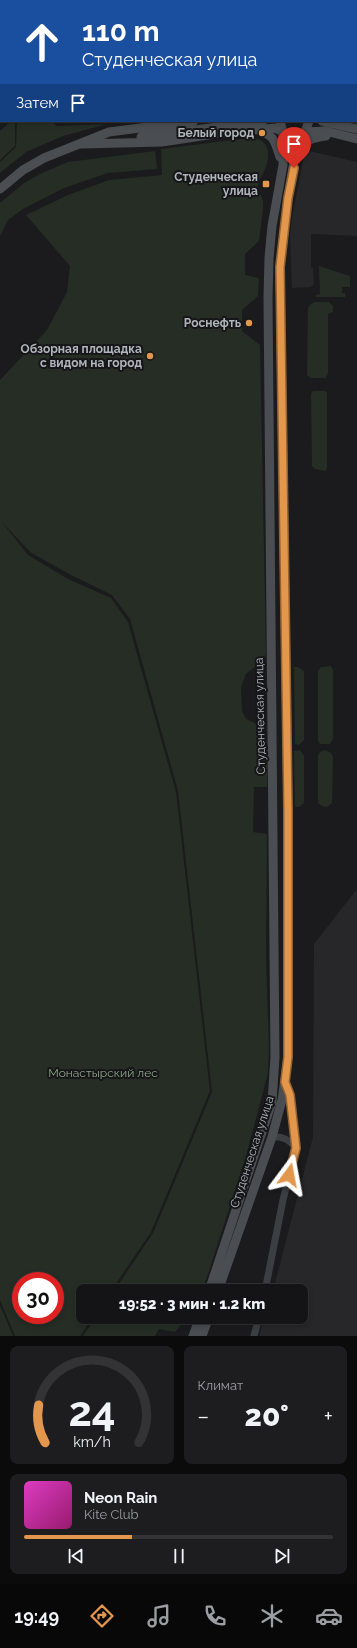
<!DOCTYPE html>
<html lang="ru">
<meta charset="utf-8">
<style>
body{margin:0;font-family:Raleway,sans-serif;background:#1d1d1f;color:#f1f3f6;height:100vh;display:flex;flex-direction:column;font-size:15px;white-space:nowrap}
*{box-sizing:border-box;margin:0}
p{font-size:13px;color:#9d9ea1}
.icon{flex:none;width:22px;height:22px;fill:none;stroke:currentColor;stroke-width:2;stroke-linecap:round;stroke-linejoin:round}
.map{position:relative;height:1336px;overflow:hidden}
.drawer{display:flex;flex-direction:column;gap:10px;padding:10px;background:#0b0b0c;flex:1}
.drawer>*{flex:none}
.guide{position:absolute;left:0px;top:0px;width:357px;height:122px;box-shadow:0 2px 6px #0003,0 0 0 1px #333335;background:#1a4fa0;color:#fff;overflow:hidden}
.speed{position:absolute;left:12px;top:1272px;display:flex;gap:8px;font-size:20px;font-weight:700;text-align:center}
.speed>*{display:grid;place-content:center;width:52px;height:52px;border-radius:50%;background:#141416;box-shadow:0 2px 6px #0003,0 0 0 1px #333335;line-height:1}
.speed .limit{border:6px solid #d22;background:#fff;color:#111}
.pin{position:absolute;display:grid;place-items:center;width:34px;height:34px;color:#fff;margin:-41px -17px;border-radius:50% 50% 50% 0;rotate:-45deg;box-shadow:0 0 4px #0007}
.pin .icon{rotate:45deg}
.me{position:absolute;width:44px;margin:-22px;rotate:13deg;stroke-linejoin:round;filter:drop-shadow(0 0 3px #0008)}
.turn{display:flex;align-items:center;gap:14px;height:84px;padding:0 16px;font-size:18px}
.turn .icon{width:52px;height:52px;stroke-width:2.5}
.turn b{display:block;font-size:28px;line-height:34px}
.then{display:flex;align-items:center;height:38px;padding:0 16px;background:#0003;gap:8px;font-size:15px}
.big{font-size:30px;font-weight:800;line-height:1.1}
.drawer .card{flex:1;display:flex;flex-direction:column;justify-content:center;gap:6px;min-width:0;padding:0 14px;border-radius:8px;background:#1d1d1f}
.drawer .dial{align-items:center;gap:0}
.dial svg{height:104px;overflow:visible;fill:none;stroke:#333335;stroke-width:7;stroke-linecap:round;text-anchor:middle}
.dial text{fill:#f1f3f6;stroke:none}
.song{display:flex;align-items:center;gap:12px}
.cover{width:48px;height:48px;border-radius:6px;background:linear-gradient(135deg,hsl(310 70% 55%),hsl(320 70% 35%))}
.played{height:4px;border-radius:2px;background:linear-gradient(90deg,#e2974d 35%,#333335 35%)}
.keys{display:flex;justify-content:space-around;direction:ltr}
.heat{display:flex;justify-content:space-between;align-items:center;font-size:22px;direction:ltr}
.drawer .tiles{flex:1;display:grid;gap:10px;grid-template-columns:1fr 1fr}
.card:last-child{grid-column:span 2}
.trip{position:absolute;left:76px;top:1284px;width:232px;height:40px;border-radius:8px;background:#141416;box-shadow:0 2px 6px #0003,0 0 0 1px #333335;font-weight:800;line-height:40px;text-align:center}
.tab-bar{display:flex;height:64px;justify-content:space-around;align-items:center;background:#080809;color:#9d9ea1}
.tab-bar .icon{width:28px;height:28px}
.tab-bar .current{color:#e2974d}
.tab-bar b{font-size:18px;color:#f1f3f6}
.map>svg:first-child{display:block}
</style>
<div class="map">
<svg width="357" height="1336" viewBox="0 0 357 1336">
<rect width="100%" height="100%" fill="#1b1b1d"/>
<path fill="#27272a" d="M305,150L357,162V236L311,234V268H313L314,285L311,286V287L292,288L290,236L292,218Z
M357,889V1336H259L265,1317H301V1291H273L313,1137L314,944Z"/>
<path fill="#252d25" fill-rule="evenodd" d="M205,0H322L205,1Z
M11,121H15V146L0,160V131Z
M17,121H51L57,126L107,124L63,136L26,152L0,173V162L16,147Z
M249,138C268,138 272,152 265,169C263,175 257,182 258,189C259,193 262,197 263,201C264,209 260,231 259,241L245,254V275L259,278L258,296L242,310V331L260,345L266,654L263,660L246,674L241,687L242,711L246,719L255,723L266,750L268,759L267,787H254L253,832L267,834L266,958L269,1050L268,1073L246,1156L207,1277L201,1291H114L153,1233L212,1092L178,791L130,619L112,595L69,574L30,552L2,522L28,555L68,579L111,598L128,622L176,792L210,1091L151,1232L111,1291H83V1317H93L80,1336H15L0,1300V380L47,330L67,292L70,266L26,215L68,195L109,180L162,175L161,149ZM21,1281H55V1315H21Z
M155,151L157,169L108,173L64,188L23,209L8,220L0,236V203L24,183L42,173L68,162Z
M319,266L350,276V287H342V293H345V297H316V295L320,294Z
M315,302H329L333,306V312L328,314V373L326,378H311L307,375L308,308L311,304Z
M313,391H325L327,393V469L325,471L315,469L312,466L311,394Z
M331,666L333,670V739L330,744H320L318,741V671L321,667Z
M294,667H298L304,671V740L299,745L295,744Z
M300,750L304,756V803L299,807H295L294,751Z
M325,750L331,753L333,757L332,803L327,807L322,806L318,803V755L320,752Z
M0,1305L13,1336H0Z
M96,1317H187L175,1332L159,1329L155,1336H83Z"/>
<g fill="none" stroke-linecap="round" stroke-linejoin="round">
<path stroke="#3c3e41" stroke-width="7" d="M19,1V0
M198,1V0
M0,79L1,78
M272,1137C282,1136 289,1139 296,1148
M265,1291L283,1200L296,1148L290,1095L285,1083
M254,1336L259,1317"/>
<path stroke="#4a4d51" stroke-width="9" d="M333,1V0
M345,1L346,0
M356,118L357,119
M280,121L283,132C292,136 297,136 305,132L309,121
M322,121L357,129
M259,130C275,136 275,142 280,157
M141,137L263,121
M82,144L162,142L221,133L275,128L283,132V165L272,226L269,258L268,298L275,1057L272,1102L209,1291
M301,149C304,139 317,137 326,136
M0,189L23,170L44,158L109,132L194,121
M218,1291L272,1137L282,1100L288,1057V811L280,267L288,198L295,155L298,144L305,132L325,131L357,139
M193,1336L200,1317
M202,1336L209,1317"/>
</g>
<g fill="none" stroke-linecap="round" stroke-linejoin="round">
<g stroke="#936232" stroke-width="10">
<path id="route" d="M289,1175L296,1148L290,1095L285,1082L288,1057V811L280,267L288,198L294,168"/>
</g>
<use href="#route" stroke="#e2974d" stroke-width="7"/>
</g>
<g fill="#e2974d" stroke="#161618" stroke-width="1.5">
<circle cx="262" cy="133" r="4"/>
<rect x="262" y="180" width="8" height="8" rx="2"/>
<circle cx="249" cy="323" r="4"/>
<circle cx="150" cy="356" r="4"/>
</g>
<g text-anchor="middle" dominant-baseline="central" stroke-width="4" stroke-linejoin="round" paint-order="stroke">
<g font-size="12" font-weight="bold" fill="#afb5bb" stroke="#161618" text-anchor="end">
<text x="254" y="133">Белый город</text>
<text x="258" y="177">Студенческая<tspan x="258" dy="14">улица</tspan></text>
<text x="241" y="323">Роснефть</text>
<text x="142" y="349">Обзорная площадка<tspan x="142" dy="14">с видом на город</tspan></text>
</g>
<g font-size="12" fill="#afb5bb" stroke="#161618">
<text transform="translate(260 716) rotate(-91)">Студенческая улица</text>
<text transform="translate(252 1152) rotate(-72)">Студенческая улица</text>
</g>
<g font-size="12" fill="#8ba488" stroke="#161618">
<text x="103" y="1073">Монастырский лес</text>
</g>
</g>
</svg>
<div class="speed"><div class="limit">30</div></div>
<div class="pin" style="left:294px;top:168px;background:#d93025"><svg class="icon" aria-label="arrive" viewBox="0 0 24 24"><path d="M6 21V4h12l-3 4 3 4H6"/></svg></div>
<svg class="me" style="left:289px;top:1175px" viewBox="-20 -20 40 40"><path d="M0-17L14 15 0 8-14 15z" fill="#e2974d" stroke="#fff" stroke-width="4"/></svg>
<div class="trip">19:52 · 3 мин · 1.2 km</div>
<div class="guide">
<div class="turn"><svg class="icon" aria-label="ahead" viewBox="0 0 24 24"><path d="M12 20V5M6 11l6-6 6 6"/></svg><div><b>110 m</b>Студенческая улица</div></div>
<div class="then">Затем<svg class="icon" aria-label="arrive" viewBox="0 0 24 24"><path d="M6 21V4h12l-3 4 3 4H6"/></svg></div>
</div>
</div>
<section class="drawer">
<div class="tiles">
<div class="card dial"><svg viewBox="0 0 100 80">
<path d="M14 69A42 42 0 1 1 86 69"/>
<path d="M14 69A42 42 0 0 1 9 40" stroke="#e2974d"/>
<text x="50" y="56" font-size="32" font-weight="700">24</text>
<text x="50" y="72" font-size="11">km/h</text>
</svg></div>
<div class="card"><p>Климат</p>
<div class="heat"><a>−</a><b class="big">20°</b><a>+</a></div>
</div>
<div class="card">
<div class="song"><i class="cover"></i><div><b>Neon Rain</b><p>Kite Club</p></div></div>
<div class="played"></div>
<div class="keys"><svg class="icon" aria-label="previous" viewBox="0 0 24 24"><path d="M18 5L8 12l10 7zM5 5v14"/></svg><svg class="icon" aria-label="pause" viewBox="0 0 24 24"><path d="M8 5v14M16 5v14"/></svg><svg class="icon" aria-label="next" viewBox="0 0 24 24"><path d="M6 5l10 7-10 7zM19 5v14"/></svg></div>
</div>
</div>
</section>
<nav class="tab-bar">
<b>19:49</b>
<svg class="icon current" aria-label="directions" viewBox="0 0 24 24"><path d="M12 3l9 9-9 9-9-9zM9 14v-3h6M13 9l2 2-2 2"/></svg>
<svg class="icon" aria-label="music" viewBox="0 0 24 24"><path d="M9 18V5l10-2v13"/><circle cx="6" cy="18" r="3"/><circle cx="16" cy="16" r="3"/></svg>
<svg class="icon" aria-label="phone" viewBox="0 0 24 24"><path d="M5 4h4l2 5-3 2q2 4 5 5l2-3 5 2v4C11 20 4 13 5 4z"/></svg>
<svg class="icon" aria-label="climate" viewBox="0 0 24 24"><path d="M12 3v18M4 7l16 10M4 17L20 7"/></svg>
<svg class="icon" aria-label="car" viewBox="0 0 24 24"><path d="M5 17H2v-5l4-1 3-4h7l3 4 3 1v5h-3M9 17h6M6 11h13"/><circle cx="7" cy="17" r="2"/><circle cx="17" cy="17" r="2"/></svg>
</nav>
